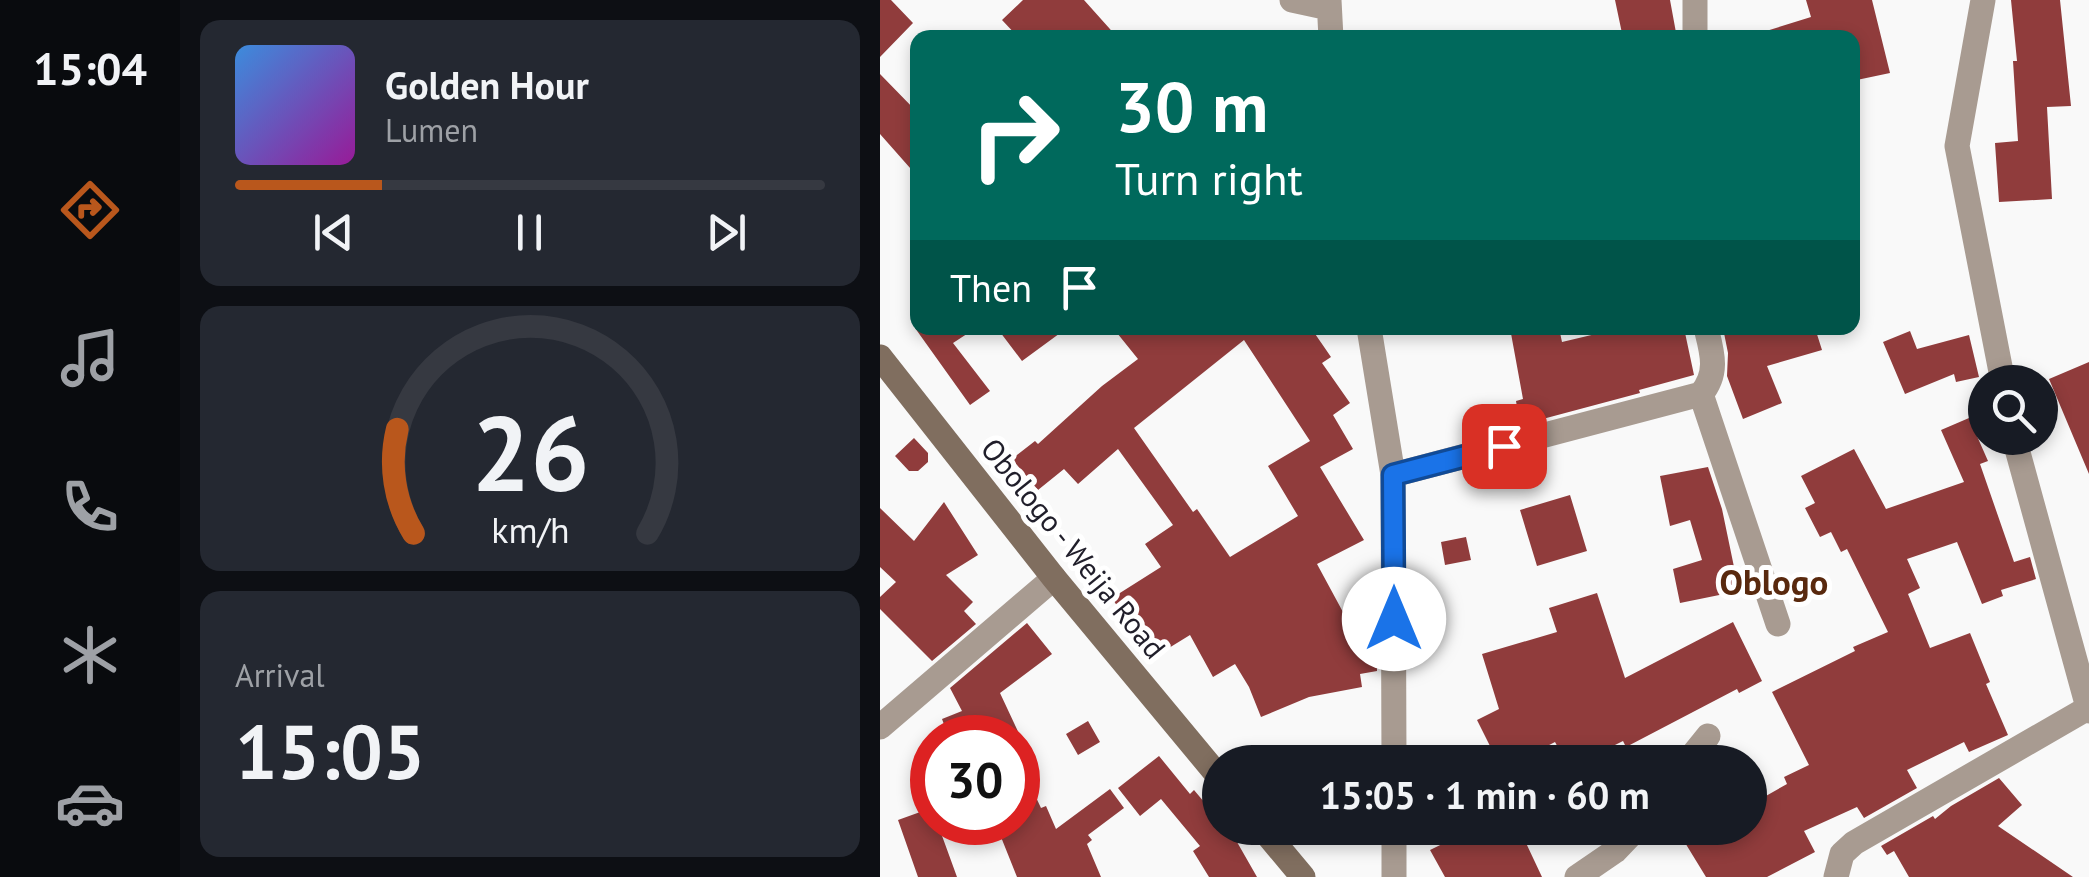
<!DOCTYPE html>
<meta charset="utf-8">
<style>
body{margin:0;font-family:"PT Sans",sans-serif;background:#242831;color:#f1f3f6;height:100vh;display:flex;flex-direction:column;font-size:38px;white-space:nowrap}
*{box-sizing:border-box;margin:0}
p{font-size:32px;color:#9ea1a6}
.icon{flex:none;width:55px;height:55px;fill:none;stroke:currentColor;stroke-width:2;stroke-linecap:round;stroke-linejoin:round}
.map{position:relative;flex:1;overflow:hidden}
.panel{display:flex;flex-direction:column;gap:20px;padding:20px;background:#0d0f14;width:700px}
.panel>*{flex:none}
.guide{position:absolute;left:30px;top:30px;width:950px;height:305px;border-radius:20px;box-shadow:0 5px 15px #0003;background:#00695c;color:#fff;overflow:hidden}
.fabs{position:absolute;left:1088px;top:365px;display:grid;gap:20px}
.fabs a{display:grid;place-items:center;width:90px;height:90px;border-radius:50%;background:#171b24;box-shadow:0 5px 15px #0003;font-size:50px}
.speed{position:absolute;left:30px;top:715px;display:flex;gap:20px;font-size:50px;font-weight:700;text-align:center}
.speed>*{display:grid;place-content:center;width:130px;height:130px;border-radius:50%;background:#171b24;box-shadow:0 5px 15px #0003;line-height:1}
.speed .limit{border:15px solid #d22;background:#fff;color:#111}
.pin{position:absolute;display:grid;place-items:center;width:85px;height:85px;color:#fff;margin:-42px;border-radius:20px;box-shadow:0 5px 15px #0006}
.me{position:absolute;width:110px;margin:-55px;rotate:0deg;stroke-linejoin:round;filter:drop-shadow(0 0 8px #0008)}
.turn{display:flex;align-items:center;gap:35px;height:210px;padding:0 40px;font-size:45px}
.turn .icon{width:130px;height:130px;stroke-width:2.5}
.turn b{display:block;font-size:70px;line-height:85px}
.then{display:flex;align-items:center;height:95px;padding:0 40px;background:#0003;gap:20px;font-size:38px}
.big{font-size:75px;font-weight:800;line-height:1.1}
.panel .card{flex:1;display:flex;flex-direction:column;justify-content:center;gap:15px;min-width:0;padding:0 35px;border-radius:20px;background:#242831}
.panel .dial{align-items:center;gap:0}
.dial svg{height:260px;overflow:visible;fill:none;stroke:#363941;stroke-width:7;stroke-linecap:round;text-anchor:middle}
.dial text{fill:#f1f3f6;stroke:none}
.song{display:flex;align-items:center;gap:30px}
.cover{width:120px;height:120px;border-radius:15px;background:linear-gradient(135deg,hsl(210 70% 55%),hsl(300 70% 35%))}
.played{height:10px;border-radius:5px;background:linear-gradient(90deg,#b9571c 25%,#363941 25%)}
.keys{display:flex;justify-content:space-around;direction:ltr}
.trip{position:absolute;left:322px;top:745px;width:565px;height:100px;border-radius:50px;background:#171b24;box-shadow:0 5px 15px #0003;font-weight:800;line-height:100px;text-align:center}
main{display:flex;flex:1;min-height:0}
.dock{display:flex;flex-direction:column;width:180px;justify-content:space-around;align-items:center;background:#090b0e;color:#9ea1a6}
.dock .icon{width:70px;height:70px}
.dock .active{color:#b9571c}
.dock b{font-size:45px;color:#f1f3f6}
.map>svg:first-child{display:block}
</style>
<main>
<nav class="dock">
<b>15:04</b>
<svg class="icon active" aria-label="directions" viewBox="0 0 24 24"><path d="M12 3l9 9-9 9-9-9zM9 14v-3h6M13 9l2 2-2 2"/></svg>
<svg class="icon" aria-label="music" viewBox="0 0 24 24"><path d="M9 18V5l10-2v13"/><circle cx="6" cy="18" r="3"/><circle cx="16" cy="16" r="3"/></svg>
<svg class="icon" aria-label="phone" viewBox="0 0 24 24"><path d="M5 4h4l2 5-3 2q2 4 5 5l2-3 5 2v4C11 20 4 13 5 4z"/></svg>
<svg class="icon" aria-label="climate" viewBox="0 0 24 24"><path d="M12 3v18M4 7l16 10M4 17L20 7"/></svg>
<svg class="icon" aria-label="car" viewBox="0 0 24 24"><path d="M5 17H2v-5l4-1 3-4h7l3 4 3 1v5h-3M9 17h6M6 11h13"/><circle cx="7" cy="17" r="2"/><circle cx="17" cy="17" r="2"/></svg>
</nav>
<section class="panel">
<div class="card">
<div class="song"><i class="cover"></i><div><b>Golden Hour</b><p>Lumen</p></div></div>
<div class="played"></div>
<div class="keys"><svg class="icon" aria-label="previous" viewBox="0 0 24 24"><path d="M18 5L8 12l10 7zM5 5v14"/></svg><svg class="icon" aria-label="pause" viewBox="0 0 24 24"><path d="M8 5v14M16 5v14"/></svg><svg class="icon" aria-label="next" viewBox="0 0 24 24"><path d="M6 5l10 7-10 7zM19 5v14"/></svg></div>
</div>
<div class="card dial"><svg viewBox="0 0 100 80">
<path d="M14 69A42 42 0 1 1 86 69"/>
<path d="M14 69A42 42 0 0 1 9 37" stroke="#b9571c"/>
<text x="50" y="56" font-size="32" font-weight="700">26</text>
<text x="50" y="72" font-size="11">km/h</text>
</svg></div>
<div class="card"><p>Arrival</p><b class="big">15:05</b></div>
</section>
<div class="map">
<svg width="1209" height="877" viewBox="0 0 1209 877">
<rect width="100%" height="100%" fill="#f9f9f9"/>
<path fill="#903c3c" fill-rule="evenodd" d="M0,0H11L33,23L0,57Z
M143,0H204L238,38H139L122,20Z
M735,0H790L797,38H743Z
M926,0H992L1010,73L972,81V38H884L883,32L931,17Z
M1131,0H1180L1191,106L1167,107L1172,199L1119,202L1115,143L1138,141L1133,61H1137Z
M0,74L38,113V177L0,134Z
M35,328H96L73,343L110,391L90,405Z
M117,328H187L142,361Z
M233,328H431L451,357L442,363L470,403L453,415L473,449L440,467L484,540L437,564L470,625L496,621L497,671L480,674L482,687L429,697L381,717L369,687L355,664L333,677L310,635L271,659L232,598L281,567L265,544L293,525L238,449L198,484L184,469L158,490L132,459L155,441L158,444L222,386L258,359ZM364,340L430,441L388,466L418,516L350,557L317,509L313,512L254,428Z
M630,328H679L682,342L741,328H804L814,375L759,390L760,393L640,425L636,401L643,399Z
M843,328H935L942,350L887,366L902,403L863,419L847,376L848,353Z
M1030,331L1037,349L1089,335L1099,377L1076,382L1074,374L1025,394L1003,342Z
M1209,362V474L1169,379Z
M1089,418L1108,461L1100,464L1134,562L1150,557L1156,579L1121,590L1123,596L1102,604L1077,542L1027,559L1040,588L1028,594L1050,648L1090,633L1110,682L1106,684L1128,735L1089,752L1084,742L1027,770L1037,788L984,818L977,807L924,831L935,852L887,877H826L796,828H870V805L907,784L904,777L929,765L892,692L975,651L973,647L1008,632L967,549L961,552L951,532L940,537L925,508L935,503L921,476L974,449L1006,509L1084,482L1061,430Z
M34,438L48,453V462L38,471H29L15,456Z
M828,467L842,509L859,591L800,603L793,569L822,560L810,520L790,526L780,476Z
M690,495L707,551L657,566L640,510Z
M64,502L98,555L66,575L93,602L84,611L96,624L52,661L0,609V597L16,582L0,567V508L34,541Z
M586,537L591,560L565,565L561,542Z
M717,593L745,678L853,622L882,681L859,693L857,689L746,747L743,741L701,762H686L675,742L636,762H618L597,720L619,709L602,654L677,632L669,608Z
M147,623L172,654L120,693L141,738H69L62,719L82,711L70,688Z
M208,721L220,742L198,755L186,734Z
M279,756L310,794L314,790L340,821V828H349L377,877H329L313,851L320,846L281,799L260,816L238,788Z
M138,759L161,808L166,806L176,829L230,789L244,808L208,835L212,840L207,844L221,877H137L115,822H138Z
M1119,778L1142,805L1118,826L1193,877H1029L1014,851L1007,855L1001,846L1053,816L1055,819L1071,806Z
M43,811H52V822H57L77,877H38L18,820Z
M595,828H639L662,877H565L550,850Z"/>
<g fill="none" stroke-linecap="round" stroke-linejoin="round">
<path stroke="#a89b91" stroke-width="25" d="M412,0L449,8
M449,0L451,38
M815,0V38
M1103,0L1077,146L1123,382
M489,328L513,475L514,762
M821,394L898,624
M1134,438L1209,711
M513,475L821,394C839,373 832,352 826,328
M0,727L174,578
M807,762L828,736
M514,828V877
M697,877L735,851L757,828
M956,877L962,854L974,843L1208,708"/>
<path stroke="#806e5f" stroke-width="25" d="M0,357L174,578L340,778
M382,828L423,877"/>
</g>
<g fill="none" stroke-linecap="round" stroke-linejoin="round">
<g stroke="#114b97" stroke-width="25">
<path id="route" d="M514,619L513,475L624,446"/>
</g>
<use href="#route" stroke="#1a73e8" stroke-width="18"/>
</g>
<g text-anchor="middle" dominant-baseline="central" stroke-width="10" stroke-linejoin="round" paint-order="stroke">
<g font-size="30" fill="#201e2a" stroke="#fff">
<text transform="translate(194 548) rotate(51)">Obologo - Weija Road</text>
</g>
<g font-size="35" font-weight="bold" fill="#59290e" stroke="#fff">
<text x="894" y="582">Oblogo</text>
</g>
</g>
</svg>
<div class="fabs">
<a><svg class="icon" aria-label="search" viewBox="0 0 24 24"><circle cx="10" cy="10" r="6"/><path d="M15 15l6 6"/></svg></a>
</div>
<div class="speed"><div class="limit">30</div></div>
<div class="pin" style="left:624px;top:446px;background:#d93025"><svg class="icon" aria-label="arrive" viewBox="0 0 24 24"><path d="M6 21V4h12l-3 4 3 4H6"/></svg></div>
<svg class="me" style="left:514px;top:619px" viewBox="-20 -20 40 40"><circle r="19" fill="#fff"/><path d="M0-13L10 11 0 6-10 11z" fill="#1a73e8"/></svg>
<div class="trip">15:05 · 1 min · 60 m</div>
<div class="guide">
<div class="turn"><svg class="icon" aria-label="right" viewBox="0 0 24 24"><path d="M7 20v-9h11M14 6l5 5-5 5"/></svg><div><b>30 m</b>Turn right</div></div>
<div class="then">Then<svg class="icon" aria-label="arrive" viewBox="0 0 24 24"><path d="M6 21V4h12l-3 4 3 4H6"/></svg></div>
</div>
</div>
</main>
